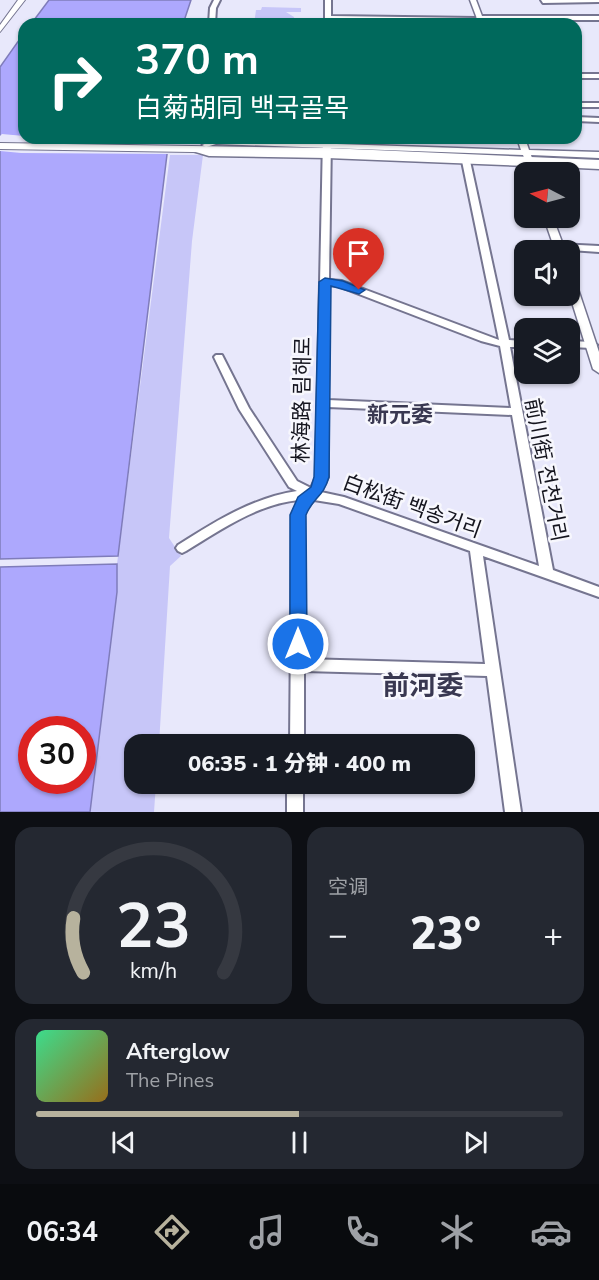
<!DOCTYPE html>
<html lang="zh">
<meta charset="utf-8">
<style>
body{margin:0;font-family:"Nunito Sans","Noto Sans SC","Noto Sans KR",sans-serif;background:#242831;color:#f1f3f6;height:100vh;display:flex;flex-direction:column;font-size:22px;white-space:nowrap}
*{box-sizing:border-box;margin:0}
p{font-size:20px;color:#9ea1a6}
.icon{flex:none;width:33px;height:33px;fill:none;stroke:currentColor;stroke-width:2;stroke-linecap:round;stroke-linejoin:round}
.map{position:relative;height:812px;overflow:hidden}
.drawer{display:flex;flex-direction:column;gap:15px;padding:15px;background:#0d0f14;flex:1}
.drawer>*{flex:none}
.banner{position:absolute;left:18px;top:18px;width:564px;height:126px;border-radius:18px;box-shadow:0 2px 4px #0004;background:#00695c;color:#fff;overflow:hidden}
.needle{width:39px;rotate:276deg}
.tools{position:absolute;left:514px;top:162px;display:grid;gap:12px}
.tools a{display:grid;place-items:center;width:66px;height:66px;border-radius:12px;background:#171b24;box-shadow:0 2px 4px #0004;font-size:30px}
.speed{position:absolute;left:18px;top:716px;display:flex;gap:12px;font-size:30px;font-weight:700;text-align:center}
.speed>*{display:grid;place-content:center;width:78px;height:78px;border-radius:50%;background:#171b24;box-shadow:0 2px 4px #0004;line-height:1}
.speed .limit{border:9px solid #d22;background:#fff;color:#111}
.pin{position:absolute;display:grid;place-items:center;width:51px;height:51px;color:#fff;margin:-62px -26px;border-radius:50% 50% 50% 0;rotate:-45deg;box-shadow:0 0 6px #0007}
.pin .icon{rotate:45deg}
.me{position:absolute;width:66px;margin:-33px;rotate:0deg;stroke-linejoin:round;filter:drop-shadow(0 0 4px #0008)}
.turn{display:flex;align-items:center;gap:21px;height:126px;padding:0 18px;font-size:27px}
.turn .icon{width:78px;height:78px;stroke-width:2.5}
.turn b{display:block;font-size:42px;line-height:51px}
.big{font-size:45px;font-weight:800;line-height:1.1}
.drawer .card{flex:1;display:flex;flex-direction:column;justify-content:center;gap:9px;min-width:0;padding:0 21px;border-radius:18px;background:#242831}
.drawer .dial{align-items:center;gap:0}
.dial svg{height:156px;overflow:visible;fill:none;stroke:#363941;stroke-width:7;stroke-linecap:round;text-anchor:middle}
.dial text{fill:#f1f3f6;stroke:none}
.song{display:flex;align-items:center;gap:18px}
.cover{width:72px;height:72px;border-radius:9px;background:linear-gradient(135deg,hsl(150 70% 55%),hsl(40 70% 35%))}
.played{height:6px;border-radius:3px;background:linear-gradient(90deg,#b7b29d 50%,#363941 50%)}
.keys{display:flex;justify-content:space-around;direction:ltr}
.heat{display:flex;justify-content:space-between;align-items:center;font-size:33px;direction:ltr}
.drawer .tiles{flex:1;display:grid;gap:15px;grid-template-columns:1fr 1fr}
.card:last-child{grid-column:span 2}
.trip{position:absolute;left:124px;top:734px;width:351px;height:60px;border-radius:18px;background:#171b24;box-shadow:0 2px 4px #0004;font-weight:800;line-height:60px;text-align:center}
.tabs{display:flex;height:96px;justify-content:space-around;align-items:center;background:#090b0e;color:#9ea1a6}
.tabs .icon{width:42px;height:42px}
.tabs .current{color:#b7b29d}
.tabs b{font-size:27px;color:#f1f3f6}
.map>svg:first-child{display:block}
</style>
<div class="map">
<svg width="599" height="812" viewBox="0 0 599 812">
<rect width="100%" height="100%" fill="#e8e8fb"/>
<path fill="#c7c6f8" d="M262,7L301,8V12H286L294,17L295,24H254L256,10H261Z
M170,155H203L192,241L169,538L181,556L170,566L159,744H135V783H156L154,812H90L117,592V564Z"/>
<path fill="#ada8fd" stroke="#7f7cba" stroke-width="1.5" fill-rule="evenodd" d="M49,0H191L183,24H31Z
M24,33V138H169L118,556L0,559V67Z
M117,564V592L90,812H0V567ZM32,729H82V780H32Z"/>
<path fill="#e8e8fb" d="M2,134L24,136V138L172,139L170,154L21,153L0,151V136Z"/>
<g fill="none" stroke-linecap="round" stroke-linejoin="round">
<g stroke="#757590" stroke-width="4">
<path id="minor" d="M214,0H220L216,8L215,24H209L210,8Z
M325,0H331V16L476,18L479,16H599V20H483L480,22L331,20V24H325Z
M541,0H599V2L543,3Z
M576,74H599V78H576Z
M576,103H599V107H576Z
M576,117L599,118V122L576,121Z
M323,138H331L329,280L342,281L499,340L462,161L466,159L470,161L509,340L525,341V347H510L553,570L599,587V597L483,556L521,812H505L487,676L304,671V744H290L292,515L299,500C257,504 221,530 186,551L182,553L178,551L176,548L178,545C216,521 252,498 297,491L289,487L239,409L214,357L216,355H222L249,408L297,481L311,488L316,477ZM329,285L338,286L481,341L500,346L511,408L328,400ZM328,407L512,415L539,566L344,497L321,492L328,477ZM314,500L339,504L470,551L485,664L304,659V515L307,508Z
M559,244L599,246V252L556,249L555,247Z
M570,341L592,342L597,345L592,348L570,347Z
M287,783H303V812H287Z"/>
</g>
<g stroke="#757590" stroke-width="3">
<path id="tertiary" d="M470,0H476L485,24H479Z
M517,138H525L529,150L599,152V158L531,155L533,161L599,163V169L535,166L537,172H529L526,166L327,158L209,156L186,149L190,147L209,150L327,152L525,160L523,155L216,144L206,147L202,145L215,140L521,150Z
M544,218H553L565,250H555Z
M570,277L575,280L599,352V373L593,369L570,296Z"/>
</g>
<g stroke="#757590" stroke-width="2">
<path id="secondary" d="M18,0H25L0,32V25Z
M0,143L327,148L599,160V166L327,154L0,149Z"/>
</g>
<use href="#minor" fill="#fff" fill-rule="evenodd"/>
<use href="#tertiary" fill="#fff" fill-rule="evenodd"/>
<use href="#secondary" fill="#fff" fill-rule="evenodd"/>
</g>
<path fill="#1a73e8" stroke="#114b97" stroke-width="1.5" d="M325,278L343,281L365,290L359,294L331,286L329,477C323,498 313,497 306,515L307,644L305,649L298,652L292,649L290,644V515L298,497L311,487L314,477L319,282Z"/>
<g text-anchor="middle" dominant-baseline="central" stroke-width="5" stroke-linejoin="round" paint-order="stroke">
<g font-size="21" fill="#14141e" stroke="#f7f7fd">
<text transform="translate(302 400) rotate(-89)">林海路 림해로</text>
<text transform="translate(546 470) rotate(79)">前川街 전천거리</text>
<text transform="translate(412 506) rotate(20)">白松街 백송거리</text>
</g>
<g font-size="22" font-weight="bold" fill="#393851" stroke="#f7f7fd">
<text x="400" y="415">新元委</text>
</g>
<g font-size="27" font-weight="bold" fill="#393851" stroke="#f7f7fd">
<text x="423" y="686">前河委</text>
</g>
</g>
</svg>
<div class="tools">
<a><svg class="needle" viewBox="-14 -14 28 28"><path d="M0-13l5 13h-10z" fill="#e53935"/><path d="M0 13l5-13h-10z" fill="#9ea1a6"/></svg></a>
<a><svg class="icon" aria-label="sound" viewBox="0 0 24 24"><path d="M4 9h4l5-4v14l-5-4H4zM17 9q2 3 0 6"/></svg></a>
<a><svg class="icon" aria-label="layers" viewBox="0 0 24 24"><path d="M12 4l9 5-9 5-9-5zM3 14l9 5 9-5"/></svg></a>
</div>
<div class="speed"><div class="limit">30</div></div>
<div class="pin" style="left:359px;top:290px;background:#d93025"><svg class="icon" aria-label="arrive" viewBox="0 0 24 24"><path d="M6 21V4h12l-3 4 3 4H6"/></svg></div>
<svg class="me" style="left:298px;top:644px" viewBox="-20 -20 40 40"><circle r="17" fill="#1a73e8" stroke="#fff" stroke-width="3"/><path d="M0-11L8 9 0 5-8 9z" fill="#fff"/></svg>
<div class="trip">06:35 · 1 分钟 · 400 m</div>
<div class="banner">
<div class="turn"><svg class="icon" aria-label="right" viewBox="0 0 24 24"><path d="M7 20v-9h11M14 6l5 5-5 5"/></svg><div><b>370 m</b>白菊胡同 백국골목</div></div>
</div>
</div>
<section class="drawer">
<div class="tiles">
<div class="card dial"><svg viewBox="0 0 100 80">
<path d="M14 69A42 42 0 1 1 86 69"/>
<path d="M14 69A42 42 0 0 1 9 41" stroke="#b7b29d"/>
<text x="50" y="56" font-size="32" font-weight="700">23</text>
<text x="50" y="72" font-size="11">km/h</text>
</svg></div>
<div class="card"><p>空调</p>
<div class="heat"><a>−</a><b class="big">23°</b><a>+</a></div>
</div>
<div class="card">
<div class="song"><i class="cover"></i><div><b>Afterglow</b><p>The Pines</p></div></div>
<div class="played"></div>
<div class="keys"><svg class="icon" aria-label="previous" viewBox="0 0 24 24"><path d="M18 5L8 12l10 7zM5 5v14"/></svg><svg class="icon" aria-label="pause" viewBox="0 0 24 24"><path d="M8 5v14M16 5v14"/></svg><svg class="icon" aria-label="next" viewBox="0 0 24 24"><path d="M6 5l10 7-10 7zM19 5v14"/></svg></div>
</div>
</div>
</section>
<nav class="tabs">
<b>06:34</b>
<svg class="icon current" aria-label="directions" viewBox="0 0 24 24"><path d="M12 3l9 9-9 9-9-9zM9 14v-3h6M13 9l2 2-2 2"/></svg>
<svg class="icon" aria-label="music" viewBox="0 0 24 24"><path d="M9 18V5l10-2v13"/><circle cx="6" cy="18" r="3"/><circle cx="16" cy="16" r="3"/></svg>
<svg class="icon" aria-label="phone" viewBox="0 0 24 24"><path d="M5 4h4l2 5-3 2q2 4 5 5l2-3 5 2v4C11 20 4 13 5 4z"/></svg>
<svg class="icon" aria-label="climate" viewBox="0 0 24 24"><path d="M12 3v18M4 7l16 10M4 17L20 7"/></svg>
<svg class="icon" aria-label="car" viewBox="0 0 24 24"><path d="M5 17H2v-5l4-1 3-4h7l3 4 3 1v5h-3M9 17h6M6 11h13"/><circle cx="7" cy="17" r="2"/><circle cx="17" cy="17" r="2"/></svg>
</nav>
